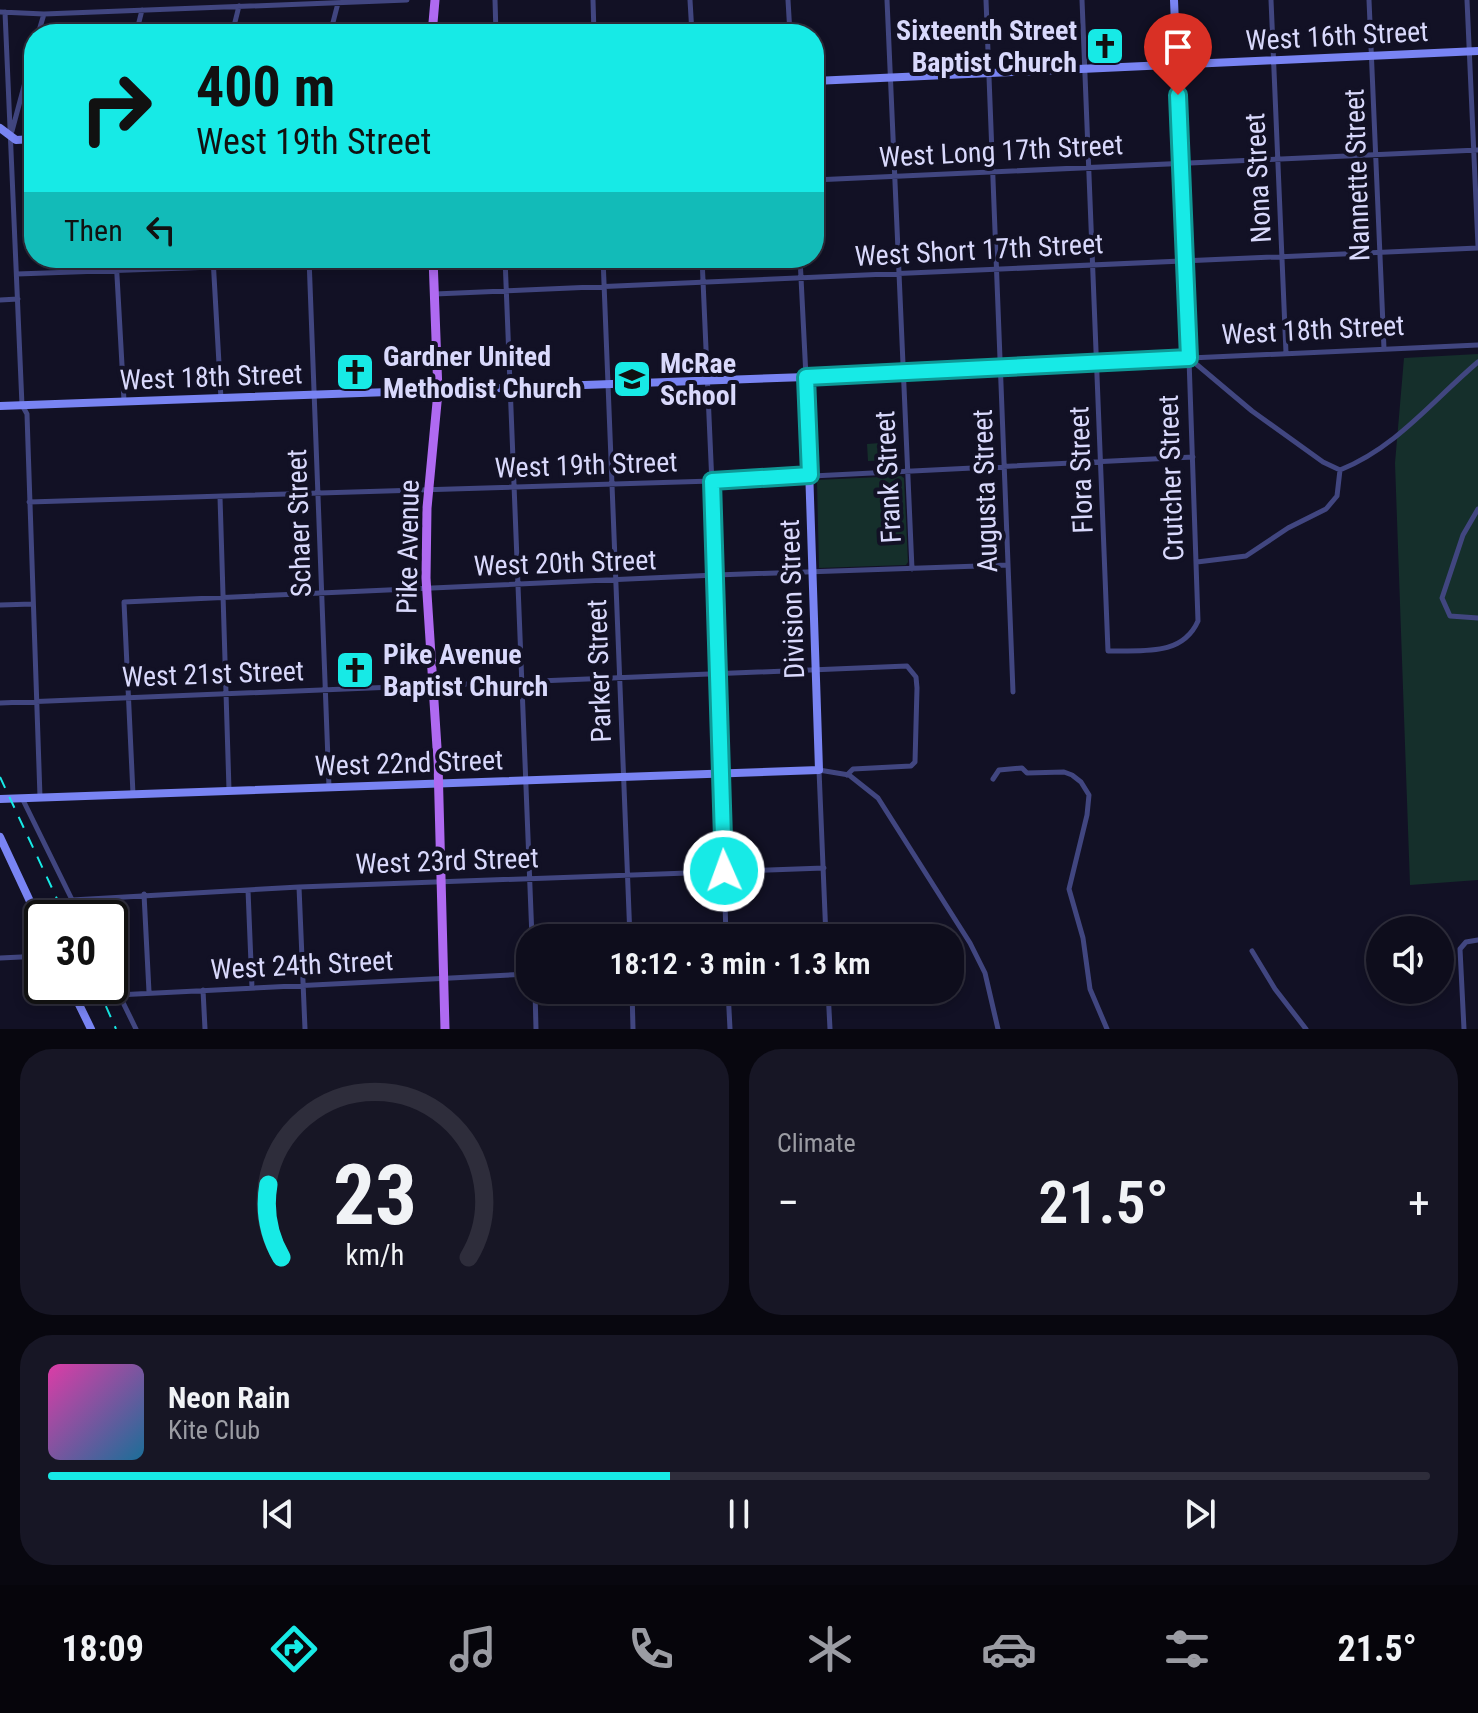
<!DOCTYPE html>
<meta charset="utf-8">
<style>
body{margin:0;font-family:"Roboto Condensed",sans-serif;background:#171625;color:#f1f3f6;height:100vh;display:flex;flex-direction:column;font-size:30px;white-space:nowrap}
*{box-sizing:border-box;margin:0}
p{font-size:26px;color:#9b9ca3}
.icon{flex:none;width:44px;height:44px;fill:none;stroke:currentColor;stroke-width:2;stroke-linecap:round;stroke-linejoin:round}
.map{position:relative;height:1029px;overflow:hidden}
.drawer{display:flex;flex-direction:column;gap:20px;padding:20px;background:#08070f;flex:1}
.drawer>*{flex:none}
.top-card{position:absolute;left:24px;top:24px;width:800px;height:244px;border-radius:32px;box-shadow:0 4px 12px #0003,0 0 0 2px #2e2d3b;background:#17eae6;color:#111;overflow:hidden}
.buttons{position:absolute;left:1366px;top:916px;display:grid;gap:16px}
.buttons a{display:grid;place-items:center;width:88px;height:88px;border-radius:50%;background:#0e0d1c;box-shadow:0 4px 12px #0003,0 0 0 2px #2e2d3b;font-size:40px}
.speed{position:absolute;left:24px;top:900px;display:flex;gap:16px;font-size:40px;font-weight:700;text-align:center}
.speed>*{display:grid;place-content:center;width:104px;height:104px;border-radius:50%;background:#0e0d1c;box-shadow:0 4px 12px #0003,0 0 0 2px #2e2d3b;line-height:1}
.speed .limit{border:4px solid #111;border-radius:12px;background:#fff;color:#111}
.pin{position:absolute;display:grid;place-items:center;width:68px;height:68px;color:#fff;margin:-82px -34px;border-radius:50% 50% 50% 0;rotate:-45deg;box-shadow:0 0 8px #0007}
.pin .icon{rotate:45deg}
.me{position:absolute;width:88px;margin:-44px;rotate:358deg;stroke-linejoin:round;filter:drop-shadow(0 0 6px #0008)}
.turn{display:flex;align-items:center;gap:28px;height:168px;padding:0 40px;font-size:36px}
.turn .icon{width:104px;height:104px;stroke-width:2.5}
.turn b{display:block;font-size:56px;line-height:68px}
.then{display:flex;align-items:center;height:76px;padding:0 40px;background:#0003;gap:16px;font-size:30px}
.big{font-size:60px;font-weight:600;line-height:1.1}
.drawer .card{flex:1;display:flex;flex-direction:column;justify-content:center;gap:12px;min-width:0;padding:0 28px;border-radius:32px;background:#171625}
.drawer .dial{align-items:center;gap:0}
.dial svg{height:208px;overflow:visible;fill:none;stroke:#2e2d3b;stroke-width:7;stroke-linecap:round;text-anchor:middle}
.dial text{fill:#f1f3f6;stroke:none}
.song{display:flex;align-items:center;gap:24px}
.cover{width:96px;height:96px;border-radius:12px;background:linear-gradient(135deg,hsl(320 70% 55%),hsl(200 70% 35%))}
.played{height:8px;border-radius:4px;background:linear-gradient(90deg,#17eae6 45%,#2e2d3b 45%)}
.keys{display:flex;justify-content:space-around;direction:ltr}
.heat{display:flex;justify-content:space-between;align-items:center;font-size:44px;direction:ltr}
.drawer .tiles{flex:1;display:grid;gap:20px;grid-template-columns:1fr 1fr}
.card:last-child{grid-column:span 2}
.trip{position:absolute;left:516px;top:924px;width:448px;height:80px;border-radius:32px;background:#0e0d1c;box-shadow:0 4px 12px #0003,0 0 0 2px #2e2d3b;font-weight:600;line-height:80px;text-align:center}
.menu{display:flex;height:128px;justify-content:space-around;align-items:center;background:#06050b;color:#9b9ca3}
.menu .icon{width:56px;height:56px}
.menu .current{color:#17eae6}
.menu b{font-size:36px;color:#f1f3f6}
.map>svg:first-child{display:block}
</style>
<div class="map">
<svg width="1478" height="1029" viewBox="0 0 1478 1029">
<rect width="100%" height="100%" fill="#121125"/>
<path fill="#152f2b" d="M1478,354V880L1410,885L1395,463L1404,358Z
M894,442L895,460L868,461L867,444Z
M901,476L904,478L908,562L906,565L819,568L817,480Z"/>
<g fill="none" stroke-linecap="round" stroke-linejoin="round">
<path stroke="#414680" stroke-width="5" d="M495,0L496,34
M593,0L594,34
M690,0L692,34
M788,0L790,34
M887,0L912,569
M986,0L1013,692
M1082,0L1108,651C1142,650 1182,657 1198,621L1189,359
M1271,0L1286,353
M1369,0L1384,349
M1467,0L1478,246
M0,12L44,14L407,0
M5,12L22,405L27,414L28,445L40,797
M38,34L44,14
M136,34L142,10
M232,34L239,6
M330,34L338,3
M12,131L34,49
M814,180L1478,150
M116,258L124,401
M213,258L221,399
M309,258L329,787
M505,258L532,938
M603,258L630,938
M702,258L716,575L726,938
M800,258L806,377
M17,274L433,259
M435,294L1478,248
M0,300L18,299
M1189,358L1252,411L1323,462L1340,470C1397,447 1432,401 1478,362
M1190,358L1478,345
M220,497L229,790
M29,502L712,481L1193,457
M1478,509L1463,535L1442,598L1450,616L1478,618
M1197,562L1246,556L1288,528L1326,509L1337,496L1340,470
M0,605L33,604
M0,703L907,666L916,677L917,688L915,762L911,766L853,769L847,775
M993,779L999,770L1022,768L1027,773L1064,772L1072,775L1081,782L1089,795L1087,815L1069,889L1083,938L1090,989L1107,1029
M133,794L124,602L716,575L1008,565
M22,798L81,918
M299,887L305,1029
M248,890L252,988
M144,894L149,992
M72,900L299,887L824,868
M826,938L819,770L849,775L878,798L970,943L985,973L998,1029
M1252,951L1275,989L1306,1029
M0,958L42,956
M110,976L136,1029
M203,990L205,1029
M535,990L536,1029
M632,990L633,1029
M728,990L730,1029
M828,990L830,1029
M77,997L530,974
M1464,1029L1460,949L1466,942L1478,940"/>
<path stroke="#7984f3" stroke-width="8" d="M814,81L1478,51
M0,128L16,140L34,139
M0,406L806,377L1189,358L1174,0
M0,799L819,770L806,377
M0,837L42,927
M70,986L91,1029"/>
<path stroke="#af6af1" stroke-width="9" d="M432,34L435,0
M433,258L438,392L427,508L426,578L438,763L445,1029"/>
<path stroke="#17eae6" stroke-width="2" stroke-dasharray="12 10" stroke-linecap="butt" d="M0,777L66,918
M97,986L116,1029"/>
</g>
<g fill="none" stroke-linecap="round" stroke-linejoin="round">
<g stroke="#0f9896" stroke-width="20">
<path id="route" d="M724,871L712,481L810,475L806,377L1189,358L1178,95"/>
</g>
<use href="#route" stroke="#17eae6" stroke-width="14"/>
</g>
<defs>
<g id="church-square" transform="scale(2)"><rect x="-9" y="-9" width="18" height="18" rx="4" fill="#17eae6" stroke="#121125"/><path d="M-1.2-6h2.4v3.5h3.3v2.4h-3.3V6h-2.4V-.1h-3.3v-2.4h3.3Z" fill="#111"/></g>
<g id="school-square" transform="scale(2)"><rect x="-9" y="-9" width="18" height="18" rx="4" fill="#17eae6" stroke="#121125"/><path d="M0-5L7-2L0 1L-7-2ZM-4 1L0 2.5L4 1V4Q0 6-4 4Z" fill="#111"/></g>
</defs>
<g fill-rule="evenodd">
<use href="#church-square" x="1105" y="46"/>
<use href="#church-square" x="355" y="372"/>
<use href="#school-square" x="632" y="379"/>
<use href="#church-square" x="355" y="670"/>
</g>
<g text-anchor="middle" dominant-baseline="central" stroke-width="8" stroke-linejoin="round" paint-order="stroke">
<g font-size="28" font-weight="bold" fill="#d9d9fc" stroke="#121125" text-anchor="start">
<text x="1077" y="30" text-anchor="end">Sixteenth Street<tspan x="1077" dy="32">Baptist Church</tspan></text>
<text x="383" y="356">Gardner United<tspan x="383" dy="32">Methodist Church</tspan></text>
<text x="660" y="363">McRae<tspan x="660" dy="32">School</tspan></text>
<text x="383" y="654">Pike Avenue<tspan x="383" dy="32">Baptist Church</tspan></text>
</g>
<g font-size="28" fill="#d9d9fc" stroke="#121125">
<text transform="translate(1337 36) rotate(-3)">West 16th Street</text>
<text transform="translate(1001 151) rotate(-3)">West Long 17th Street</text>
<text transform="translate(1357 175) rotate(-92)">Nannette Street</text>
<text transform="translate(1258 178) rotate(-93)">Nona Street</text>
<text transform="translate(979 250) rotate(-3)">West Short 17th Street</text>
<text transform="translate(1313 330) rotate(-3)">West 18th Street</text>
<text transform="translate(211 377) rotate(-2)">West 18th Street</text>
<text transform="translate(586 465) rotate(-2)">West 19th Street</text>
<text transform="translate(1081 470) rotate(-92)">Flora Street</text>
<text transform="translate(888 477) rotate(-93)">Frank Street</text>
<text transform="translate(1171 478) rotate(-92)">Crutcher Street</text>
<text transform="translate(985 491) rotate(-92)">Augusta Street</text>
<text transform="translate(299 523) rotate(-92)">Schaer Street</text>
<text transform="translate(408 547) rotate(-89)">Pike Avenue</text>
<text transform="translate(565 563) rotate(-2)">West 20th Street</text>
<text transform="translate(792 599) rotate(-92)">Division Street</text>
<text transform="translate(599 671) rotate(-92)">Parker Street</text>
<text transform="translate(213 674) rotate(-2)">West 21st Street</text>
<text transform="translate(409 763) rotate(-2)">West 22nd Street</text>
<text transform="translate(447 861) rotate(-2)">West 23rd Street</text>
<text transform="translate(302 965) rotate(-3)">West 24th Street</text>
</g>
</g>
</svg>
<div class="buttons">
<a><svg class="icon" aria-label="sound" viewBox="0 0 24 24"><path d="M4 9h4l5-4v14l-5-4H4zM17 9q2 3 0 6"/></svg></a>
</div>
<div class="speed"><div class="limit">30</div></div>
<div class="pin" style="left:1178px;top:95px;background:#d93025"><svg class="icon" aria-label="arrive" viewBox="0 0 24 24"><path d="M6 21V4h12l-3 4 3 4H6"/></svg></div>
<svg class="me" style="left:724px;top:871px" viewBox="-20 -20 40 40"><circle r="17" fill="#17eae6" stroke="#fff" stroke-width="3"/><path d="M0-11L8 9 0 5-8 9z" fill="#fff"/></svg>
<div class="trip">18:12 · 3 min · 1.3 km</div>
<div class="top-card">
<div class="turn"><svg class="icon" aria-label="right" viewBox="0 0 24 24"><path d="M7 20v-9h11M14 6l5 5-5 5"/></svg><div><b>400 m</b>West 19th Street</div></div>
<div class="then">Then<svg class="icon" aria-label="left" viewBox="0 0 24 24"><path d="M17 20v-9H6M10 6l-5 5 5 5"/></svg></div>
</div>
</div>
<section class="drawer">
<div class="tiles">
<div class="card dial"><svg viewBox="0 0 100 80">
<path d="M14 69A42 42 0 1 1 86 69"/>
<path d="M14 69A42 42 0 0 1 9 41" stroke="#17eae6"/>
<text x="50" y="56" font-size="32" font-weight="700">23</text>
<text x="50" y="72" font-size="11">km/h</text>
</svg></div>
<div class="card"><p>Climate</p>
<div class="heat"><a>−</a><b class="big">21.5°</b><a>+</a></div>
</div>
<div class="card">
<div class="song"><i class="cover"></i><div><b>Neon Rain</b><p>Kite Club</p></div></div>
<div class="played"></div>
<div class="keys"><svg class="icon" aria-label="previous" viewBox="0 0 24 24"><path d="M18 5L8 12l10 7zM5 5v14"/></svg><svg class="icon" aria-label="pause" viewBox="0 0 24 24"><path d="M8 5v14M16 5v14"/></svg><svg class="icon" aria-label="next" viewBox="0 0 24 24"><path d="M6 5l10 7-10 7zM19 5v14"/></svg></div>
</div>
</div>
</section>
<nav class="menu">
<b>18:09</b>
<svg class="icon current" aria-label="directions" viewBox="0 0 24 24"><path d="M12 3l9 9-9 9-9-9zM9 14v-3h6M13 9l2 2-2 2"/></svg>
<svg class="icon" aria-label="music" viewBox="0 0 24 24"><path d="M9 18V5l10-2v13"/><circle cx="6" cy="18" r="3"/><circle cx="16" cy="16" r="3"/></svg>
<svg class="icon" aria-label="phone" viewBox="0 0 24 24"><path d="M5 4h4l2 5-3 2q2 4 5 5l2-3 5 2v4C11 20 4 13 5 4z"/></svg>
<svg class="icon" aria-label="climate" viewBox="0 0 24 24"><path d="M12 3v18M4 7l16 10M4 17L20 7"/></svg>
<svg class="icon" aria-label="car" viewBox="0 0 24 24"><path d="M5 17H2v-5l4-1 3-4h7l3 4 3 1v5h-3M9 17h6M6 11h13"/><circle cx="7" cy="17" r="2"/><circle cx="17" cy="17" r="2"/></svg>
<svg class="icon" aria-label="filters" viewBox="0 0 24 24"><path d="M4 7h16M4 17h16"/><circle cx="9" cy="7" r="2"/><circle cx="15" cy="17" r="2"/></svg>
<b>21.5°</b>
</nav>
